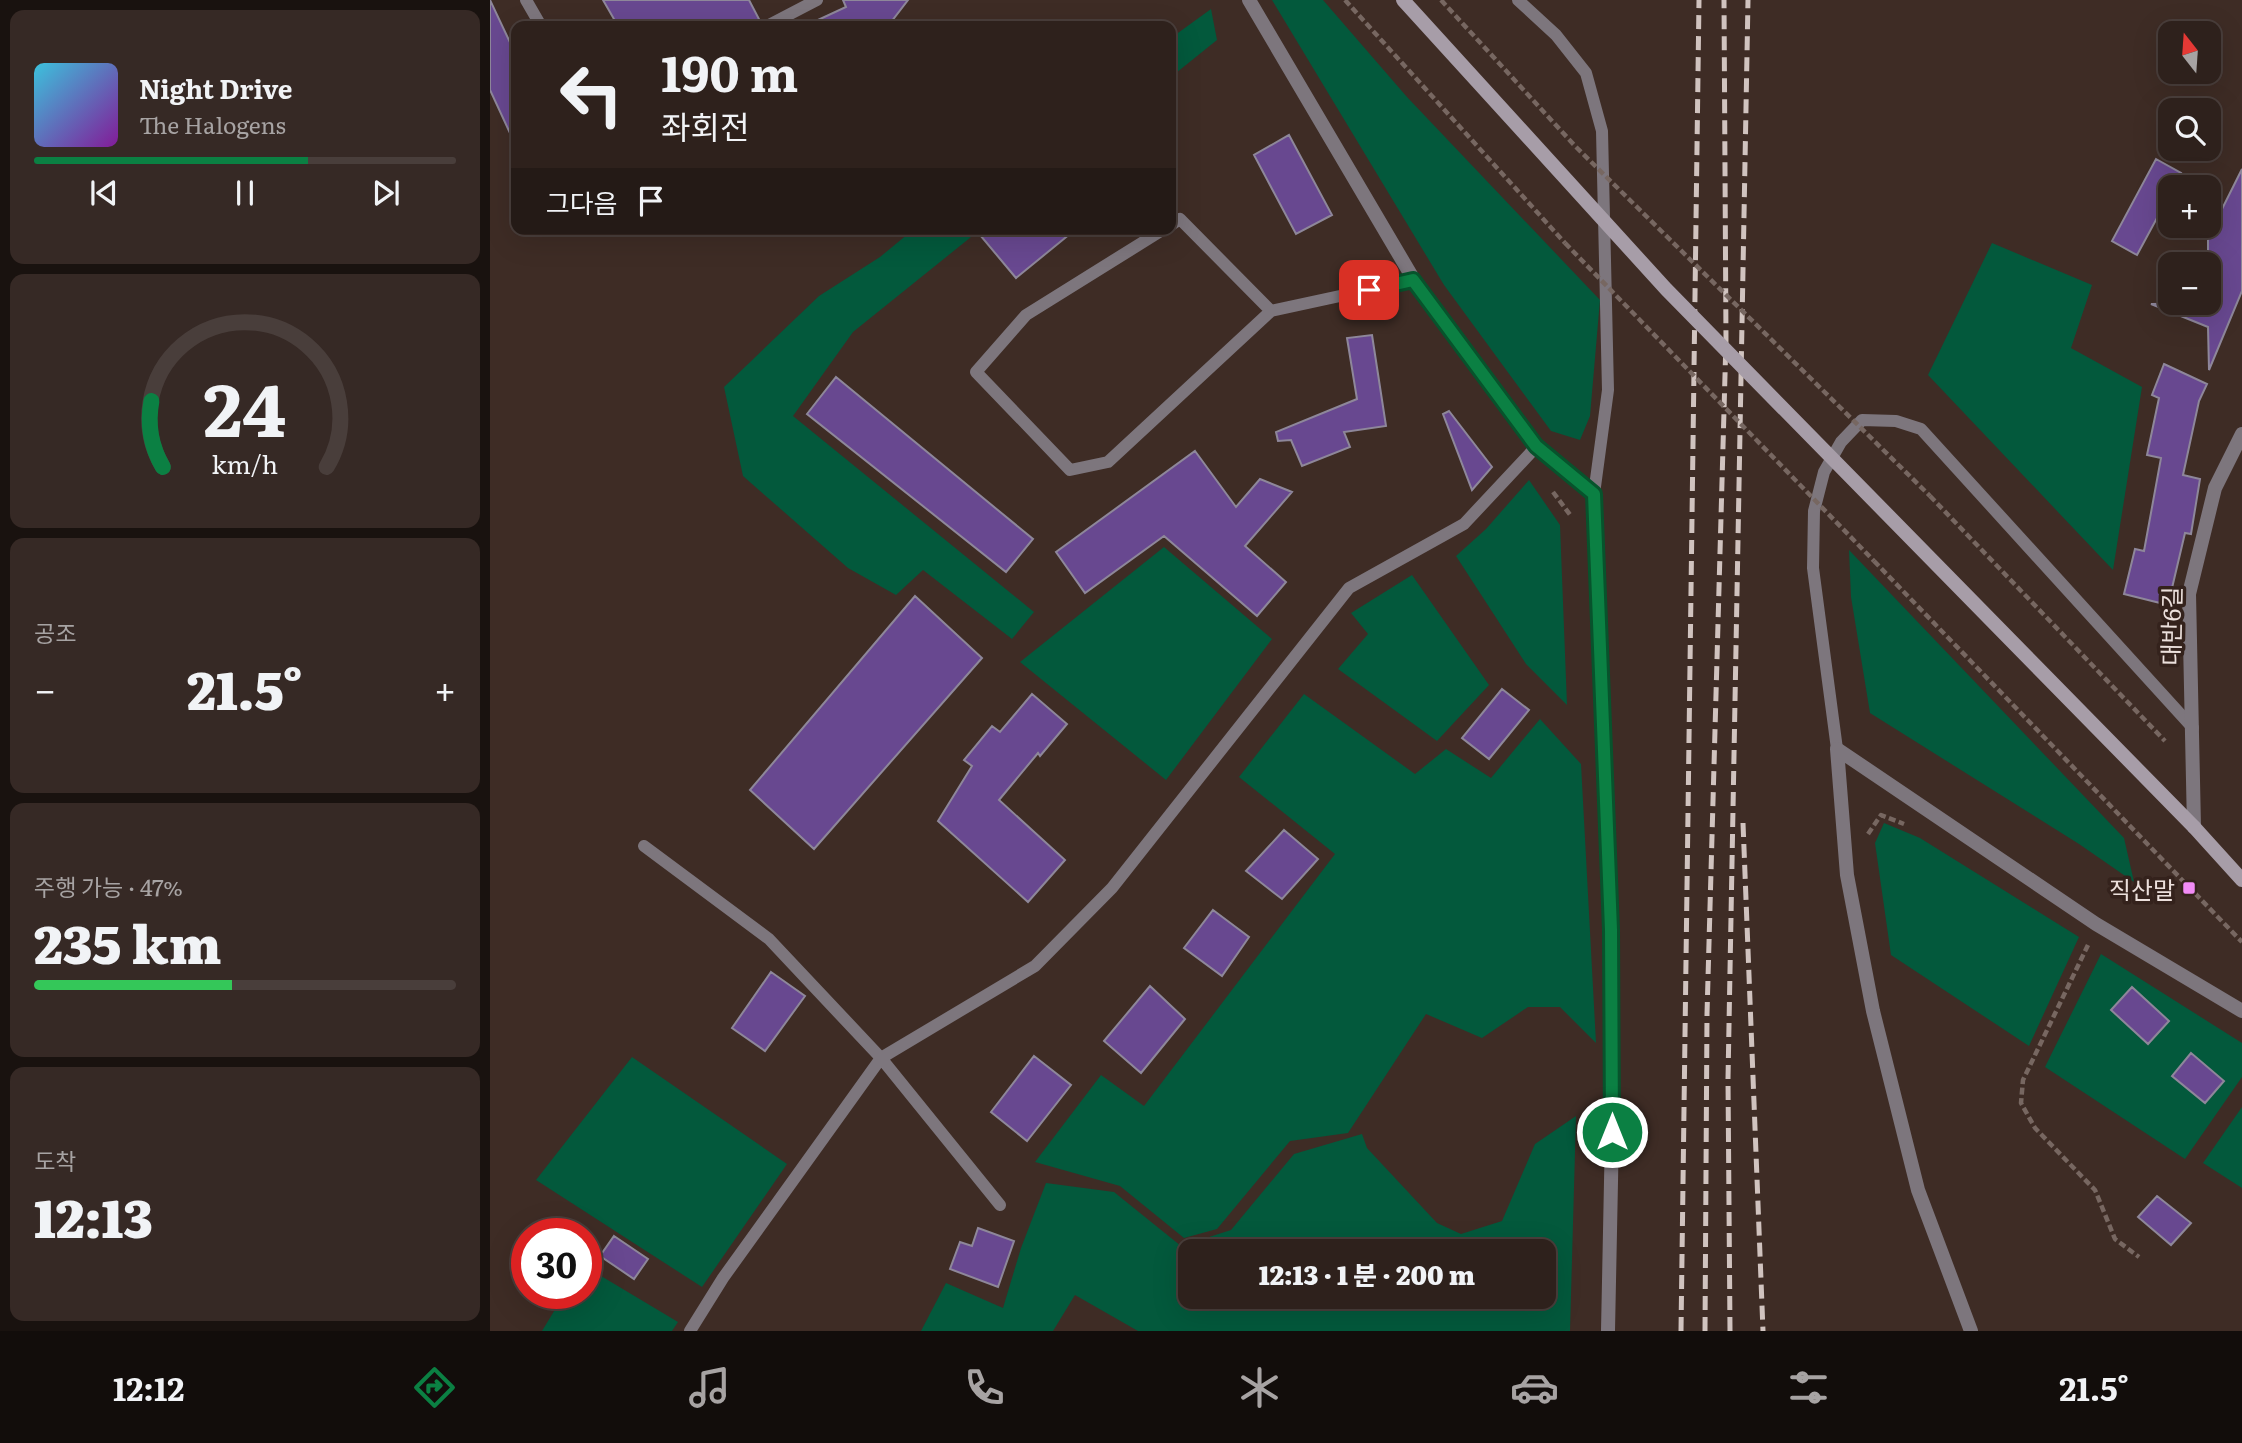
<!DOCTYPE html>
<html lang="ko">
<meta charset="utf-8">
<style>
body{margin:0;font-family:Literata,"Noto Sans KR",serif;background:#362925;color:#f1f3f6;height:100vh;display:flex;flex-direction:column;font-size:26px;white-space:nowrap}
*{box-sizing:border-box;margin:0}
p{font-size:23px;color:#a7a3a3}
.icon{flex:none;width:38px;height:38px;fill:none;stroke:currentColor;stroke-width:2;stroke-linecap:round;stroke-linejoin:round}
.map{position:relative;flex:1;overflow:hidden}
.drawer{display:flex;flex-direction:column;gap:10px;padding:10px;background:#19120f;width:490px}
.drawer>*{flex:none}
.banner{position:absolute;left:21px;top:21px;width:665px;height:214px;border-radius:14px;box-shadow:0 7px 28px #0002,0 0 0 2px #493e3b;background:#2e211c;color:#f1f3f6;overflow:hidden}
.needle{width:46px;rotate:343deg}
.tools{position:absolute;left:1668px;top:21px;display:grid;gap:14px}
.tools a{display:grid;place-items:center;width:63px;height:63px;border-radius:14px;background:#2e211c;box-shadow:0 7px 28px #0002,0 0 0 2px #493e3b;font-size:35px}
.speed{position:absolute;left:21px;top:1218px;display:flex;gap:14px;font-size:35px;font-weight:700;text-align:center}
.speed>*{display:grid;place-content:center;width:91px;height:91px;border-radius:50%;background:#2e211c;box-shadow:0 7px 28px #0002,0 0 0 2px #493e3b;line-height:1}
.speed .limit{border:10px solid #d22;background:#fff;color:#111}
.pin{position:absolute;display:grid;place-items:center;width:60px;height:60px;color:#fff;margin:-30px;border-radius:14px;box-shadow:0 4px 10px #0006}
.me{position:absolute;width:77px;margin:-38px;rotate:0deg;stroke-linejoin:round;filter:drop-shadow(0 0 5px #0008)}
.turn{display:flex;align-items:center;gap:24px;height:147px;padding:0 35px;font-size:32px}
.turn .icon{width:91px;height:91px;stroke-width:2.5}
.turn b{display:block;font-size:49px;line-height:60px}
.then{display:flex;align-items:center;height:66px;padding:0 35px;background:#0003;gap:14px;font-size:26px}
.big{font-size:52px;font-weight:800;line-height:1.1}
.drawer .tile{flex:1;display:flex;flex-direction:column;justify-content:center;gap:10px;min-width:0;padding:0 24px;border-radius:14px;background:#362925}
.drawer .dial{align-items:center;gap:0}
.dial svg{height:182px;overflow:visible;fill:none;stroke:#493e3b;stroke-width:7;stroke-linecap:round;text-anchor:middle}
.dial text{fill:#f1f3f6;stroke:none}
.song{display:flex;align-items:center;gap:21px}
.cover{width:84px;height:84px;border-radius:10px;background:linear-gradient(135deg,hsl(190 70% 55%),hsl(290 70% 35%))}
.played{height:7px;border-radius:4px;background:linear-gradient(90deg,#0b8043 65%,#493e3b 65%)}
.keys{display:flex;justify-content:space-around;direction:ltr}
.heat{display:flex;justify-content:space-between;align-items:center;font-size:38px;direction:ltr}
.charge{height:10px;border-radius:5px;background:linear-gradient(90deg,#34c759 47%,#493e3b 0)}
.trip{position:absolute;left:688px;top:1239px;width:378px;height:70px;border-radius:14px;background:#2e211c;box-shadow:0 7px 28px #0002,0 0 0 2px #493e3b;font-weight:800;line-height:70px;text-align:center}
.menu{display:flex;height:112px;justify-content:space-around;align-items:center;background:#120d0b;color:#a7a3a3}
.menu .icon{width:49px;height:49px}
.menu .active{color:#0b8043}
.menu b{font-size:32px;color:#f1f3f6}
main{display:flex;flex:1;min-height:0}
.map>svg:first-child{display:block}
</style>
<main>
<section class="drawer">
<div class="tile">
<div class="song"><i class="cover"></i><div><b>Night Drive</b><p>The Halogens</p></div></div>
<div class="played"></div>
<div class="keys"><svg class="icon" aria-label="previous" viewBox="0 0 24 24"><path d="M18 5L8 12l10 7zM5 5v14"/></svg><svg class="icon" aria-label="pause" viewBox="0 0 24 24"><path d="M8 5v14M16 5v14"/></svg><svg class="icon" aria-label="next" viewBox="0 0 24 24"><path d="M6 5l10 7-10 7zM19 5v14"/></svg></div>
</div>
<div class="tile dial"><svg viewBox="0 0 100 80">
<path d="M14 69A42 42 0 1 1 86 69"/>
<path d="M14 69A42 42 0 0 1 9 40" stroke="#0b8043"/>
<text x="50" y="56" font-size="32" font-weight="700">24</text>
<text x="50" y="72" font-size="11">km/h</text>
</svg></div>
<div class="tile"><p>공조</p>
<div class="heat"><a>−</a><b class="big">21.5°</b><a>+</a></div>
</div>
<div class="tile"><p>주행 가능 · 47%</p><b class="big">235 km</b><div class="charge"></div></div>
<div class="tile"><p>도착</p><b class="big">12:13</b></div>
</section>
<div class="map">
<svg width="1752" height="1331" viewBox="0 0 1752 1331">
<rect width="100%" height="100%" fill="#3e2c25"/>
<path fill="#03593c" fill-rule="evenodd" d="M782,0H833L917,97L1110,300L1100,416L1090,440L1061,431L954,285Z
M721,9L727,40L681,77V38Z
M424,229H491L363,332L303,416L544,612L522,639L433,570L406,595L358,568L253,476L234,387L329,296L390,257Z
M1502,243L1602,285L1581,348L1652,387L1623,570L1438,375Z
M1039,480L1070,525L1077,705L1036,664L966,556L996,529Z
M674,547L782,639L676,780L530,662Z
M1359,550L1634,838L1644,882L1589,844L1380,713L1361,597Z
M922,575L999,685L947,741L848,669L878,634L861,613Z
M814,694L925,774L956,749L1001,778L1050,719L1091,764L1106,1043L1070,1007H1038L992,1038L936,1014L858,1133L800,1141L727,1229L694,1238L630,1186L545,1162L611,1075L654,1106L845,854L749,777Z
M1394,823L1430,838L1589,937L1539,1046L1401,955L1385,843Z
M1611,954L1752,1043V1077L1695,1159L1555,1067Z
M142,1057L297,1164L212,1287L46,1180Z
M1752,1107V1188L1713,1163Z
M1086,1116L1080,1331H648L585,1295L563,1331H431L456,1283L513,1308L531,1248L556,1183L624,1192L691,1246L741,1230L804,1154L872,1134L877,1148L947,1223L971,1234L1012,1221L1045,1144ZM700,1251H1054V1297H700Z
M96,1267L188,1322L182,1331H52L75,1293H96Z"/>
<path fill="#684890" stroke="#8e879a" stroke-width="2" d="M0,0L26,55V146L0,90Z
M113,0H259L270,21L268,26H128Z
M353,0H418L398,26H315L356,7Z
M799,135L842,215L806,234L764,155Z
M1666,159L1691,173L1684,187H1680V194L1647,255L1622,241Z
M1752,169V291L1719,370L1718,327L1661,304L1718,303V237Z
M485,229H586L526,278Z
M882,335L896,426L854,432L860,447L812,466L801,440L788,441L786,432L867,399L857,338Z
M1674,364L1717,384L1709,401L1693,475L1710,479L1701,534L1695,533L1678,605L1634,594L1645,549L1654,551L1671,458L1657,455L1669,398L1662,395Z
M346,377L543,539L516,572L317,414Z
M959,411L1002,467L982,490L953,414Z
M705,451L746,507L770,479L802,492L755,546L796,582L767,616L674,536L595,593L566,552Z
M425,596L492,658L324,849L260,790Z
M1012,689L1039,710L999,759L972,738Z
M542,694L577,724L550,756L548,753L509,800L575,860L538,902L448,821L482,766L474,760L502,726L510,732Z
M794,830L828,859L792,899L756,871Z
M723,910L759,937L732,976L694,948Z
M281,972L315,996L275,1051L242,1028Z
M660,986L695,1019L651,1073L614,1041Z
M1642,987L1679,1021L1658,1044L1621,1010Z
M1701,1053L1734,1081L1715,1103L1682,1076Z
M544,1056L581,1085L537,1141L501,1112Z
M1667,1196L1701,1223L1681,1245L1648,1217Z
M488,1228L524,1241L508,1287L460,1269L470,1242L482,1246Z
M124,1236L158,1259L144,1279L110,1256Z"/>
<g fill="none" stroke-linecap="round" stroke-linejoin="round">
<path stroke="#776761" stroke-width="4.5" stroke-dasharray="7 3.5" stroke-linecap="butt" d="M855,0L1075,243
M951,0L1086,147
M1063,492L1081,516
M1440,496L1675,741
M1384,561L1752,942
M1378,834L1391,815L1414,824
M1598,945L1533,1080L1531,1103L1545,1128L1605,1190L1625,1239L1649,1257"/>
<path stroke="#7d767d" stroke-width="12" d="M36,0L51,26
M1028,0L1066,35L1096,73L1112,131L1118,390L1104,494
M277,26L327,0
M681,225L690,219L781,311
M674,229L536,315L486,372L580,470L618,462L781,311L924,280
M1347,749L1323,568L1324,511L1334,472L1351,442L1372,420L1406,421L1431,429L1703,728
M154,846L279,939L391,1058L510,1205
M200,1331L233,1278L391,1058L545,966L622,888L859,588L974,524L1047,446"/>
<path stroke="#7d767d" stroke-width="14" d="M759,0L924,280L1047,446L1104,494L1121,930L1122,1132L1118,1331
M1347,749L1357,875L1383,1011L1428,1190L1481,1331
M1347,749L1606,924L1752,1011
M1704,827L1699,594L1725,488L1752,434"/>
<path stroke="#a79da8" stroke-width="14" d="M1704,827L1752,880"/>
<path stroke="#d0c3bf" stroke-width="5" stroke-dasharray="14 7" stroke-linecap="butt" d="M1253,823L1273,1331
M1191,1331L1209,0
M1215,1331L1217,1014L1236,340L1234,0
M1240,1331L1238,1079L1258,0"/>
<path stroke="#776761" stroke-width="4.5" stroke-dasharray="7 3.5" stroke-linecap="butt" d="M1086,147L1440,496
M1075,243L1384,561"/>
<path stroke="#a79da8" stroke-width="14" d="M913,0L1176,289L1704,827"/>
</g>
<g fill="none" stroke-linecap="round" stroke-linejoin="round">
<g stroke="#07532c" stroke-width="18">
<path id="route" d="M879,290L923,280L1046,446L1104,494L1121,930L1122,1132"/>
</g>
<use href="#route" stroke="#0b8043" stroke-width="12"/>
</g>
<rect fill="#f18bf5" stroke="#34221c" stroke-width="2.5" x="1692" y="881" width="14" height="14" rx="3.5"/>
<g text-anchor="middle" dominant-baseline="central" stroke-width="7" stroke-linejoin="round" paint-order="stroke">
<g font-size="24" fill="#ece0dc" stroke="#34221c">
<text transform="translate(1680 626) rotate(-89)">대반6길</text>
</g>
<g font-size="24" fill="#ece0dc" stroke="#34221c" text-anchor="end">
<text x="1685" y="888">직산말</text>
</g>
</g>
</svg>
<div class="tools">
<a><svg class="needle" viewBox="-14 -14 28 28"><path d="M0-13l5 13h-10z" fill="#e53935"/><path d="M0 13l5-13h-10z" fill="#a7a3a3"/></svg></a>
<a><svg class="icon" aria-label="search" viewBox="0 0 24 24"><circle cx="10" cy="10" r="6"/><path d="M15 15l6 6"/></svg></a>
<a>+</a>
<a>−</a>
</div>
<div class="speed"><div class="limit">30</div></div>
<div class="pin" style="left:879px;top:290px;background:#d93025"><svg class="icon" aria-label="arrive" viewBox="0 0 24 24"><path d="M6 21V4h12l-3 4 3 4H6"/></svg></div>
<svg class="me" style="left:1122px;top:1132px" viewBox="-20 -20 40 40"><circle r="17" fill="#0b8043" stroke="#fff" stroke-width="3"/><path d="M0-11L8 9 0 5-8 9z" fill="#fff"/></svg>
<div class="trip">12:13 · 1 분 · 200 m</div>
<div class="banner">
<div class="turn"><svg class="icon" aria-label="left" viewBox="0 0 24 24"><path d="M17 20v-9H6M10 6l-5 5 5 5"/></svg><div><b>190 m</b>좌회전</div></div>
<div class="then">그다음<svg class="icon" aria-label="arrive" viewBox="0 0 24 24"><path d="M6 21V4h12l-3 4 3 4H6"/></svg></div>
</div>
</div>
</main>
<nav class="menu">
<b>12:12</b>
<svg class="icon active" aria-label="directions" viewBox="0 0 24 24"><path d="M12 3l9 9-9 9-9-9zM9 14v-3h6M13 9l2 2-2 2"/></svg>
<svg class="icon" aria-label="music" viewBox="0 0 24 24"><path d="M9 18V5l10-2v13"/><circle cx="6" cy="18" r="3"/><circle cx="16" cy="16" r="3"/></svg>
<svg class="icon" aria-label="phone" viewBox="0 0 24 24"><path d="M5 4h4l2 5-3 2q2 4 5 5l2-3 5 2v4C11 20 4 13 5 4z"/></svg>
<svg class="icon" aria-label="climate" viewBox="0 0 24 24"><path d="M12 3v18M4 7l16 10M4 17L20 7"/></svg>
<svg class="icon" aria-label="car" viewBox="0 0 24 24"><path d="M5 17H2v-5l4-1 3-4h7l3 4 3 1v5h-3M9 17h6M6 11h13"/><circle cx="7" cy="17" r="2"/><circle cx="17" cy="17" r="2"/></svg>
<svg class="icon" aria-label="filters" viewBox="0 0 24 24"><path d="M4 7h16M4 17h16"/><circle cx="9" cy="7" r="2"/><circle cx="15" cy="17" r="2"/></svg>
<b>21.5°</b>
</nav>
